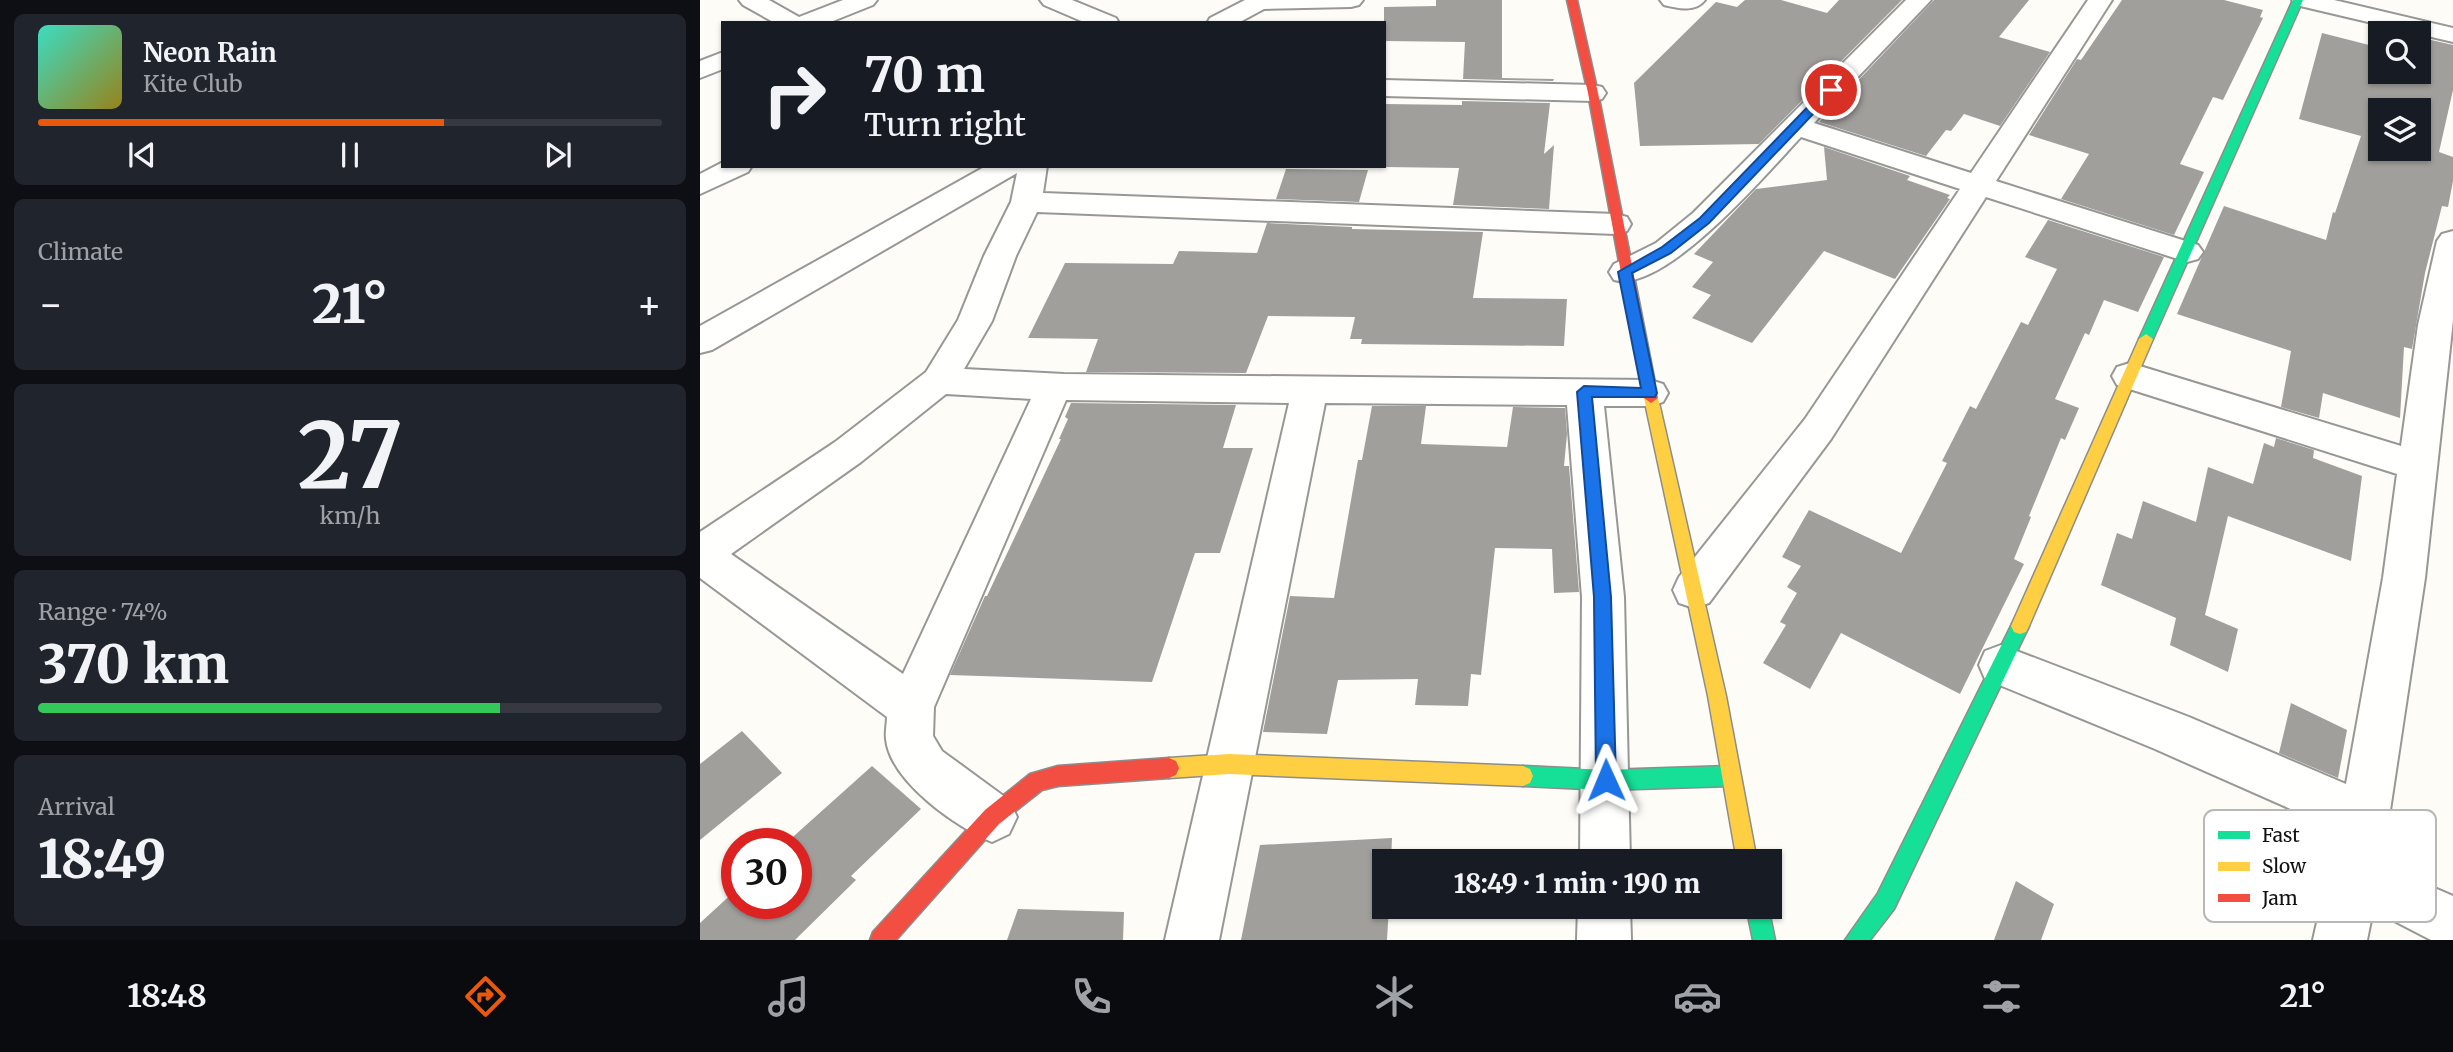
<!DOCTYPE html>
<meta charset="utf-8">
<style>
body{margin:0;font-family:Merriweather,serif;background:#20242c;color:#f1f3f6;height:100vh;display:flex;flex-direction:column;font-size:26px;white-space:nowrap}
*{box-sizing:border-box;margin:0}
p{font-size:23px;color:#9ea1a6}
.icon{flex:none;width:38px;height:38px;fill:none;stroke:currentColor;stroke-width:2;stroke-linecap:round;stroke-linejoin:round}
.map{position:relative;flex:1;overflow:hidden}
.panel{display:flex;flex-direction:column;gap:14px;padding:14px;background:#0d0f14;width:700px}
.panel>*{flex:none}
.hud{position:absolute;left:21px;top:21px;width:665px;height:147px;border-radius:0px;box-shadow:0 2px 5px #0004;background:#171b24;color:#f1f3f6;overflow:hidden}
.tools{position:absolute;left:1668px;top:21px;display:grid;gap:14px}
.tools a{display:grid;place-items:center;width:63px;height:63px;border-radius:0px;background:#171b24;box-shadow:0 2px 5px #0004;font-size:35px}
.speed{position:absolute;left:21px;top:828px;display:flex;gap:14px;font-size:35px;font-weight:700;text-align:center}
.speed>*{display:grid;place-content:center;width:91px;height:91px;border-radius:50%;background:#171b24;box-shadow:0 2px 5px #0004;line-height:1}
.speed .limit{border:10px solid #d22;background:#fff;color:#111}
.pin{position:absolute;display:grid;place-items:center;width:60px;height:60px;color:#fff;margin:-30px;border:4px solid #fff;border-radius:50%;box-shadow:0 2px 7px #0007}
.me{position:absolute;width:77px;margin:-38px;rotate:359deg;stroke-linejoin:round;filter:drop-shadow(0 0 5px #0008)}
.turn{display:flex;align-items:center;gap:24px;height:147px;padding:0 28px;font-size:32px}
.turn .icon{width:91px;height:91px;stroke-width:2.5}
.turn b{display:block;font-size:49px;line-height:60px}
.big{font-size:52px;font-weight:800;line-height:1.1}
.panel .tile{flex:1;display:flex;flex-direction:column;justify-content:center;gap:10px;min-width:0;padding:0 24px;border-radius:10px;background:#20242c}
.panel .dial{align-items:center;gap:0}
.dial b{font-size:91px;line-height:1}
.song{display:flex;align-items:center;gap:21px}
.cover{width:84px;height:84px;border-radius:10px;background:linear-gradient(135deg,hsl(170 70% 55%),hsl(50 70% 35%))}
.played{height:7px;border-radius:4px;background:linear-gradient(90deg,#ea580c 65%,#363941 65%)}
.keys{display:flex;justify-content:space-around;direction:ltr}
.heat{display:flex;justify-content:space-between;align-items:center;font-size:38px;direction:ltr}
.charge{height:10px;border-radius:5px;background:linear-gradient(90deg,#34c759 74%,#363941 0)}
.trip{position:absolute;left:672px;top:849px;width:410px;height:70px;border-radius:0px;background:#171b24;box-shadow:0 2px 5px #0004;font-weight:800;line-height:70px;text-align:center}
.tabs{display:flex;height:112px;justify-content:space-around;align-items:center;background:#090b0e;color:#9ea1a6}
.tabs .icon{width:49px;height:49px}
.tabs .active{color:#ea580c}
.tabs b{font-size:32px;color:#f1f3f6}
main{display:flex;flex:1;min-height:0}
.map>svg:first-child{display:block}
</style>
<main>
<section class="panel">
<div class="tile">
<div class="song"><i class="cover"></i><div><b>Neon Rain</b><p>Kite Club</p></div></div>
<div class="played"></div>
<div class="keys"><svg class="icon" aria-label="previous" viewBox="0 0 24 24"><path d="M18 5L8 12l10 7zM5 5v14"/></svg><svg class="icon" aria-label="pause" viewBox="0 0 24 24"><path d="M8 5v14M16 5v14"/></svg><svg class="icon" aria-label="next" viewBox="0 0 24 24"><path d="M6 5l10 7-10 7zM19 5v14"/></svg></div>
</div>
<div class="tile"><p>Climate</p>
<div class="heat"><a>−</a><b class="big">21°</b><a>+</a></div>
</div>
<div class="tile dial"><b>27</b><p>km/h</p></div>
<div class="tile"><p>Range · 74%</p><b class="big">370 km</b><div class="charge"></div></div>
<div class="tile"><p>Arrival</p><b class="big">18:49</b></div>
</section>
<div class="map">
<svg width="1753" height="940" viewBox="0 0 1753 940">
<rect width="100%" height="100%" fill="#fdfcf7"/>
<path fill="#a19f9c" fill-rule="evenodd" d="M736,0H802V78L854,79L853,81L763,79L765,42L684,41V7L736,6Z
M1045,0H1081L1127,13L1139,0H1202L1059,144L940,146L934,83L1016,2L1037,7Z
M1234,0H1329L1299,37L1350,52L1300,126L1264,114L1251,131L1246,130L1226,156L1119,122Z
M1422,0H1524L1563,10L1560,17L1563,18L1523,100L1513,97L1480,164L1504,172L1474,235L1361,199L1389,154L1329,135L1377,59L1381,60Z
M1622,33L1677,47L1680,42V72H1718V37L1753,45V90L1739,152L1753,157V181L1748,207L1742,206L1725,273L1712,349L1704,347L1700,418L1623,393L1619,418L1581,407L1591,351L1477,314L1524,206L1626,240L1633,212L1635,213L1661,136L1599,119ZM1680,110H1718V149H1680Z
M762,101L850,103L844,154L854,145L849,209L753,205L759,168L684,167V104L762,105Z
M1124,147L1210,176L1207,180L1250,195L1247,198L1250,199L1195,279L1124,251L1052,343L992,318L1011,295L992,287L1013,262L994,254L1056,189L1127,180Z
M586,169L668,170L659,202L576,199Z
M1348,220L1464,257L1438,312L1404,300L1389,335L1385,333L1355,399L1379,408L1365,440L1361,438L1329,516L1331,517L1314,559L1324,564L1260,694L1141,633L1110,689L1063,663L1086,625L1080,622L1097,593L1087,587L1101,566L1082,557L1109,510L1201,553L1247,463L1242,461L1270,406L1276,409L1321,322L1328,325L1357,269L1325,257Z
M567,223L652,227V229L783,232L773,298L867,299L864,346L661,344L662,339H650L655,317L568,316L546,373L386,372L398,339L328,338L365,263L473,264L479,251L557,253Z
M371,403L536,405L523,448H553L520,553H495L452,682L250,675L285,596H287L361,439H359L368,419L365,417Z
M672,406H726L721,444L807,447L813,407L865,408L867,434L864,466H869L879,592L854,593L852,549L795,548L781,675L771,674L768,706L715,705L718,679L638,680L627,734L563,732L590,596L634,598L658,460H662Z
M1576,438L1614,450L1613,458L1662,476L1651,561L1528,516L1505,615L1538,629L1528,672L1470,645L1476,618L1401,585L1417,533L1432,539L1443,501L1496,522L1508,467L1553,484L1564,443L1574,447Z
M1591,703L1647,730L1638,778L1579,753Z
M42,731L82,773L0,840V764Z
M172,766L221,809L151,876L156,880L95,940H0V923L37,889V903H96V844H85Z
M692,838L691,861H684V906H689L687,940H541L560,845Z
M1316,881L1354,904L1341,940H1294Z
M318,909L424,912L423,940H307Z"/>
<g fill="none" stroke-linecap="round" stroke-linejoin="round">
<g stroke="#979795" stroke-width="4">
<path id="street" d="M39,0H69L99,17L143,0H177L173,5L128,23H75L43,5Z
M340,0H372L416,18L419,23H386L344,5Z
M545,0H663L659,5L651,7L564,9L538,23H507L510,18Z
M960,0H1005C995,13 977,8 964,5Z
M1206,0H1231L1114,123L1271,173L1388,0H1412L1296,181L1498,245L1503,252L1498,259L1487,262L1286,197L1131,439L1009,603L994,608L979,603L973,590L979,577L1105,419L1260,189L1101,137C1067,173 965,294 914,280L909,272L914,264L956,243L993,213Z
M1592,0H1634L1753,28V42L1596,5Z
M23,52V69L0,78V61Z
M684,80L893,85L902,87L906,93L902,99L893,101L684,96Z
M23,162V166H52L48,172L0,194V174Z
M286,166H347L343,193L916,214L927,217L931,224L927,231L916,234L337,212L316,256L292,321L264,369L364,374L950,380L963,384L968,393L963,402L950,406H904L924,597L930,861H880L882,597L867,405L625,403L519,940H465L589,403L366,400L234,707L233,736L242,751L309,800L317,817L309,834L292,842C256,827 190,781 186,739C185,732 187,724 187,717L0,578V532L135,442L226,372L258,320L284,256L311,202L317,173L12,350L0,353V326ZM246,394L331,399L203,674L31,554L161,462Z
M1753,231V320L1725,578L1683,857L1723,883L1753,896V940H1731L1673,910L1667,940H1613L1638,830L1455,749L1285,679L1279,665L1285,651L1301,645L1489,717L1646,784L1683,578L1697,474L1417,385L1412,376L1417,367L1430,363L1701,446L1718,325L1737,241L1742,234Z
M878,906H930L931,940H877Z"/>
</g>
<g stroke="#8e8d8b" stroke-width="3">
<path id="fast" d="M1593,0H1603L1453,339L1451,342H1441L1439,339Z
M1320,618L1326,620L1329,626L1194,909L1170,940H1145L1178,893L1314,620Z
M823,766L906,770L1030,766L1037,769L1040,776L1037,783L1030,786L906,790L823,786L816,783L813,776L816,769Z
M1046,906H1068L1075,940H1053Z"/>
</g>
<g stroke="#8e8d8b" stroke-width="3">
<path id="slow" d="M1446,334L1453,339L1329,626L1326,632L1320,634L1314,632L1311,626L1439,339Z
M951,393L958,398L1026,696L1057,861H1037L1008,696L944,398Z
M529,754L823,766L830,769L833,776L830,783L823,786L529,774L469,778L462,775L459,768L462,761L469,758Z"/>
</g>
<g stroke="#8e8d8b" stroke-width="3">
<path id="jam" d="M867,0H877L898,93L958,398L951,403L944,398L888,93Z
M469,758L476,761L479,768L476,775L469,778L358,786L342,790L299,824L196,940H170L173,932L285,810L330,774L358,766Z"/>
</g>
<use href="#street" fill="#fffffe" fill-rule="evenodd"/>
<use href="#fast" fill="#16e098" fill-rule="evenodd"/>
<use href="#slow" fill="#ffcf43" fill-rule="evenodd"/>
<use href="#jam" fill="#f24e42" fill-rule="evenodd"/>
</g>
<path fill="#1a73e8" stroke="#114b97" stroke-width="2" d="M1127,87L1136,90L1009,223L971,253L932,273L957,393L955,397H892L911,597L916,780L913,787L906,790L899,787L896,780L894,597L877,392L884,386L941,388L918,272L962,247L1000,218Z"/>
<rect x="1504" y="810" width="232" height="112" rx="10" fill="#fff" stroke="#b8b8b8" stroke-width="2"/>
<rect x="1518" y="831" width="32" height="8" fill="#16e098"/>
<rect x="1518" y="862" width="32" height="9" fill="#ffcf43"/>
<rect x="1518" y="894" width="32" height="8" fill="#f24e42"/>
<g font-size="19" fill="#111">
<text x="1562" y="842">Fast</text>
<text x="1562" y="873">Slow</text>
<text x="1562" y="905">Jam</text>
</g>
</svg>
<div class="tools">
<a><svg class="icon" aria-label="search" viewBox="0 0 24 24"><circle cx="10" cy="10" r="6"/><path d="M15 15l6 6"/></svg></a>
<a><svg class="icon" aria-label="layers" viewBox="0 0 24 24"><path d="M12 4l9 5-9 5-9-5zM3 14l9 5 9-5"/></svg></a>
</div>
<div class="speed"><div class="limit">30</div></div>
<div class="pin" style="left:1131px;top:90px;background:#d93025"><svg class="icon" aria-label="arrive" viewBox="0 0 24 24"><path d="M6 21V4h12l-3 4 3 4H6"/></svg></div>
<svg class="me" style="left:906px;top:780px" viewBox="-20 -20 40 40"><path d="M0-17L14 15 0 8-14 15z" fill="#1a73e8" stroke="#fff" stroke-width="4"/></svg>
<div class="trip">18:49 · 1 min · 190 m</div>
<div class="hud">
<div class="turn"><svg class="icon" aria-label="right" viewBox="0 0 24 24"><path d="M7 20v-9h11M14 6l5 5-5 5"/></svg><div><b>70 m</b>Turn right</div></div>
</div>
</div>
</main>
<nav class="tabs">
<b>18:48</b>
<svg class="icon active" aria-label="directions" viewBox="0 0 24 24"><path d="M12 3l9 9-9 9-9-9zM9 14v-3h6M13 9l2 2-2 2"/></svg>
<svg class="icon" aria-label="music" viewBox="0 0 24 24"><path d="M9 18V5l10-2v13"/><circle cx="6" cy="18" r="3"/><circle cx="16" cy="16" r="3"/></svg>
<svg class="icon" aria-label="phone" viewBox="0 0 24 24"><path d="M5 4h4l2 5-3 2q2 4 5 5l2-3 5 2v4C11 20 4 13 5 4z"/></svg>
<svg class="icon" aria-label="climate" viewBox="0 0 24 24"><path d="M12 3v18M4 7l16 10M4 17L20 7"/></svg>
<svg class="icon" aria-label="car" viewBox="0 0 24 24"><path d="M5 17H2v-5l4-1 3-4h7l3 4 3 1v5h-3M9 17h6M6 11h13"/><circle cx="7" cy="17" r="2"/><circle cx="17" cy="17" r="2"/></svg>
<svg class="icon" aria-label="filters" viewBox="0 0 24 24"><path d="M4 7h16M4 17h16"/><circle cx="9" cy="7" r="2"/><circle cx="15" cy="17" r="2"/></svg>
<b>21°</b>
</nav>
